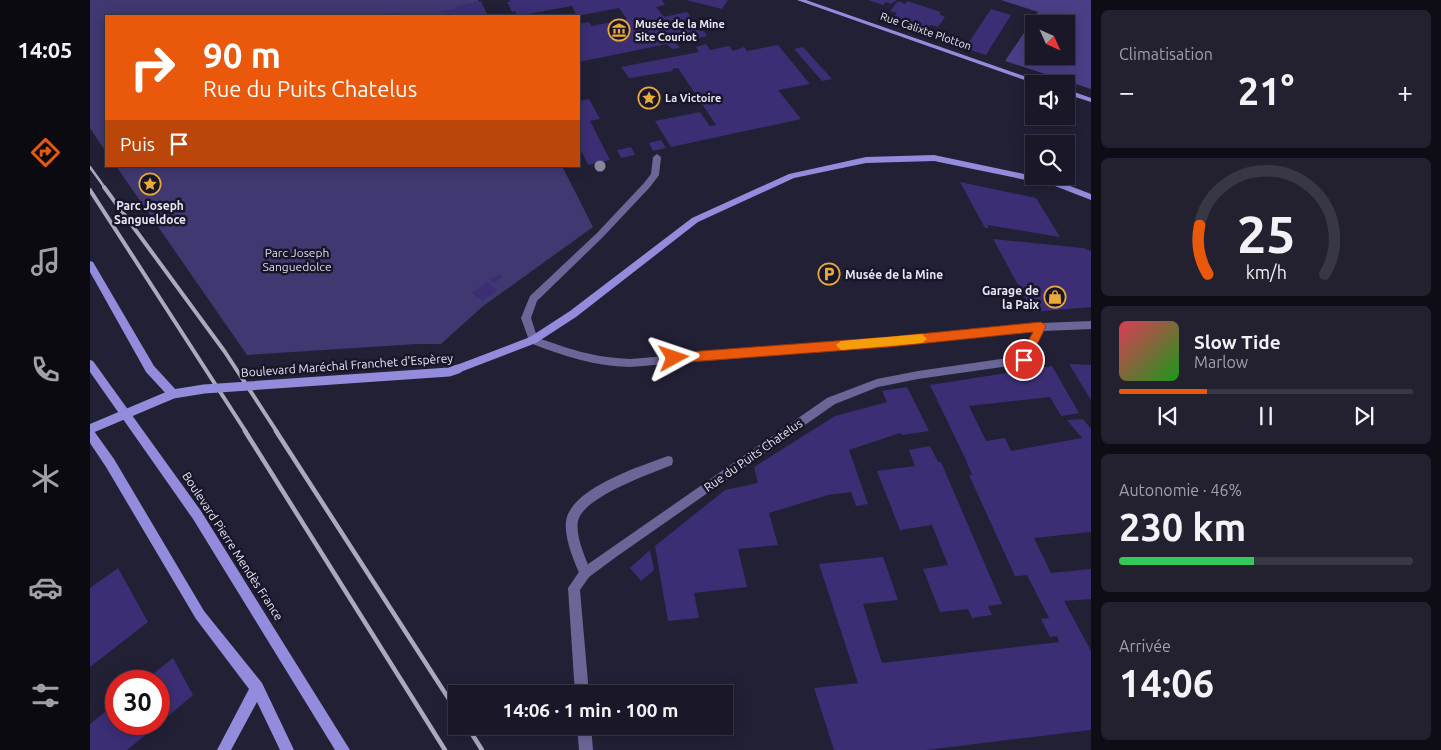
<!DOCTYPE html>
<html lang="fr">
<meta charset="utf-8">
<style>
body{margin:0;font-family:Ubuntu,sans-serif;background:#232130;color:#f1f3f6;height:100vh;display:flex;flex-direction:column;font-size:19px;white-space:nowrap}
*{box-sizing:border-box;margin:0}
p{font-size:16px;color:#9fa0a8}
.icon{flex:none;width:28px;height:28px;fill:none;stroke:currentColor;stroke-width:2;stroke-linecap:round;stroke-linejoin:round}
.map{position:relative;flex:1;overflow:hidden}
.panel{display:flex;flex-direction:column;gap:10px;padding:10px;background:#0e0d16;width:350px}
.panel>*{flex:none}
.banner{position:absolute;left:15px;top:15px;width:475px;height:152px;border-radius:0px;box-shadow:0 2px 12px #0003,0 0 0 1px #383745;background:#ea580c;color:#fff;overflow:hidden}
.needle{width:32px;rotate:135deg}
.fabs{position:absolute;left:935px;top:15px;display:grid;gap:10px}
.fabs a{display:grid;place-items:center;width:50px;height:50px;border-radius:0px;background:#1a1828;box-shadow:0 2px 12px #0003,0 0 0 1px #383745;font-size:25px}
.speed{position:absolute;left:15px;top:670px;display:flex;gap:10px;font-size:25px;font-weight:700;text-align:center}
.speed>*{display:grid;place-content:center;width:65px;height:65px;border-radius:50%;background:#1a1828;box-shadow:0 2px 12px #0003,0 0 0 1px #383745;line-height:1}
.speed .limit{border:8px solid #d22;background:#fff;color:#111}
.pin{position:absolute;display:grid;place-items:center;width:42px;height:42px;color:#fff;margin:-21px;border:2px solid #fff;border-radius:50%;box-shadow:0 1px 5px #0007}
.me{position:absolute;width:55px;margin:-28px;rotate:85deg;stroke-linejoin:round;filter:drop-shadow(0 0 4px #0008)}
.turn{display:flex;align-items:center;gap:18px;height:105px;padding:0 15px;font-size:22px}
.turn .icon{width:65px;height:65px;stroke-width:2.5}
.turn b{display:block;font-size:35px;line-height:42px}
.then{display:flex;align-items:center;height:48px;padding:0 15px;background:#0003;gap:10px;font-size:19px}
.big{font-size:38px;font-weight:700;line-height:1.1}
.panel .tile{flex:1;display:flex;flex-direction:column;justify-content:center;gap:8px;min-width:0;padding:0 18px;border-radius:8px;background:#232130}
.panel .dial{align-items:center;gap:0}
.dial svg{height:130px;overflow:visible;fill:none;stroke:#383745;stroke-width:7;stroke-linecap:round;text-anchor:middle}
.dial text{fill:#f1f3f6;stroke:none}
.song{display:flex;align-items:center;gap:15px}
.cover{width:60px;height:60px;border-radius:8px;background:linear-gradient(135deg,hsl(350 70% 55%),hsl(120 70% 35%))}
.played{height:5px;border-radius:2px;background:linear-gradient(90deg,#ea580c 30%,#383745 30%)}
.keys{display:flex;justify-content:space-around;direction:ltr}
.heat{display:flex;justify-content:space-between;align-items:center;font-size:28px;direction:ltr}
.charge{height:8px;border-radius:4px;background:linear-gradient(90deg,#34c759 46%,#383745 0)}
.trip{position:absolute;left:358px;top:685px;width:285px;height:50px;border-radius:0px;background:#1a1828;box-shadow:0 2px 12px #0003,0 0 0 1px #383745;font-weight:700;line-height:50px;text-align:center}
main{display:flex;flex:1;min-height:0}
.tabs{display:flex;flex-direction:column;width:90px;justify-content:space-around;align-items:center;background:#0a0a10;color:#9fa0a8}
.tabs .icon{width:35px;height:35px}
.tabs .on{color:#ea580c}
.tabs b{font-size:22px;color:#f1f3f6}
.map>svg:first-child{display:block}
</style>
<main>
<nav class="tabs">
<b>14:05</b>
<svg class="icon on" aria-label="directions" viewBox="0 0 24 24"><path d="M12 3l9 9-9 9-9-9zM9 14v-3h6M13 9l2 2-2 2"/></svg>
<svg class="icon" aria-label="music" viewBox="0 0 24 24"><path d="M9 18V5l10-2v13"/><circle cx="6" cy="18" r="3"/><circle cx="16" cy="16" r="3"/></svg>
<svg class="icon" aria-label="phone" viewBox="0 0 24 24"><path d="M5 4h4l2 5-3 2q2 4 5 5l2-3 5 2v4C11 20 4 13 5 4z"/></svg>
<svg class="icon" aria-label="climate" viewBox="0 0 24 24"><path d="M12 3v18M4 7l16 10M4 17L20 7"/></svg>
<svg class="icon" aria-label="car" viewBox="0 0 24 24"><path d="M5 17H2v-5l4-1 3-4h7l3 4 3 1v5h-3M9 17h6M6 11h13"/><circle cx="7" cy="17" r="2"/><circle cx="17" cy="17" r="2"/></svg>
<svg class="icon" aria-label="filters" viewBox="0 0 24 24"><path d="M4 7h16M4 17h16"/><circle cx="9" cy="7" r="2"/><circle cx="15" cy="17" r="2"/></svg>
</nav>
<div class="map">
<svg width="1001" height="750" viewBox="0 0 1001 750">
<rect width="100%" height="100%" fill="#222035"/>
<path fill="#403870" d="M0,0H388L396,16H16V152L0,128Z
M26,166H472L503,227L392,307L351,344H327L157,355Z"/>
<path fill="#4a3f86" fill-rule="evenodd" d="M911,0H1001V89L915,61L948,12ZM944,24H976V56H944Z"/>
<path fill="#3b2e74" d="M419,0H572L575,5L566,7L574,17L597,12L611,31H614L617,36L586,43L590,48L582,49L577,44L489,62V24L499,22L502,26L537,19L529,8L487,16L482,6L427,16L425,11L422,12L417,2H421Z
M596,0H638L632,9Z
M778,0H807L801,4L796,2L793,5Z
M391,1L398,16H352L350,11L367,8L366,6Z
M808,1L815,4L817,1L851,12L849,14L855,17L848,27L841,25L838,28L804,17L807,13L800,11Z
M901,9L921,15L896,55L875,48Z
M309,12L311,16H288V15Z
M616,44L620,50L639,46L643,51L654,47L657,51L688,45L720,84L688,90L711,119L581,147L565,121L610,112L620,126L626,125L588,68L582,69L583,71L539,78L531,67L609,52L606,47Z
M713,47L742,79L732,81L704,49Z
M499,99L510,119L500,121L520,160L498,165L489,146V101Z
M571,140L576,148L563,151L559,143Z
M541,147L545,155L531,158L527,150Z
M870,182L946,198L970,237L897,225L899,228H895Z
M903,239L993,248L1001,251V307L943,312Z
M409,274L413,277L404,283L400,280Z
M397,282L407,290L393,301L382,293Z
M979,364L1001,365V400Z
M962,366L989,413L971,416L960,397L879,406L896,441L915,438L921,451L992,438L977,420L993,419L1001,429V532L944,538L961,573L1001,569V599L974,601L1001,651V730L836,750H744L724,688L768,683L729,564L793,557L808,600L773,604L792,663L969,642L967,636L960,637L951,619L959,618L937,575L925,576L879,475H882L875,458L840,385Z
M817,387L839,431L812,435L810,433L759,450L778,504L766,506L761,492L738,495L679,513L688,545L648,549L657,587L604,593L609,618L578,621L565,546L635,490L668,483L664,467L745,416L797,402L792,391Z
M840,446L848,462H851L912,604L898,606L902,615L882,618L878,609L850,612L833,569L858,565L842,525L810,530L787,471L825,466L819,450Z
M560,550L564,570L551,581L540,568Z
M28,568L58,622L0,667V588Z
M83,658L103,695L69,724V681H54Z
M26,703V724H69L37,750H0V724Z"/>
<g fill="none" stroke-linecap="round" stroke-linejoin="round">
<path fill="#6a6698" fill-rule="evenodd" d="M567,154L571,157L569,175L560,187L513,237L447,301L441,318L448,340L446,343H440L431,318L440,296L507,233L554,183L561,174L563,157Z
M578,456L582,457L583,461L582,465C560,474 493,497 488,521C485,537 496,558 501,573L499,577L495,579L491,577C484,561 474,539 476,521C481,488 551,466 578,456Z"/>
<path fill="#6a6698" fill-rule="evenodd" d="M1001,321V329L954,331L937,363L934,364L828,379L788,387L745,404L526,557L499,577L490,590L499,694H485L478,588L491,569L737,398L787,379L828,371L931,356L944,332L799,346L540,367C504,366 473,356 440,343L438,340L440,337L443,336C479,349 501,357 540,359L799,338L951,323Z
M487,726H501L503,750H489Z"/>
<path fill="#938bdc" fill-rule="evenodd" d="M707,0H716L957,84H946Z
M976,89L1001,98V102L976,94Z
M844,155L967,181L1001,194V200L965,186L844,161L776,163L704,178L608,222L486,317L446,343L368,373L364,372L363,369L364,366L440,337L480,311L602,218L699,174L776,157Z
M0,261L3,262L64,366L87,391L88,394L87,397L83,398L79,397L56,372L0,272Z
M0,360L3,361L111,511L260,750H245L103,519L0,372Z
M0,429L4,431L24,459L114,611L172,683L204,750H190L167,702L141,750H127L159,689L106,619L16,467L0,443Z"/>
<path stroke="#aaaaba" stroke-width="2.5" d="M0,167L15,188"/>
<path stroke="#aaaaba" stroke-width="4" d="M14,187L135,352L187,432
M0,190L156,432"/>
<path stroke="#aaaaba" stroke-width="4.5" d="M155,431L355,750
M186,431L366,710
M377,726L392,750"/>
<path stroke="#938bdc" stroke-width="9" d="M0,429L83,394L114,389L359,372L368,369"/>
</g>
<circle fill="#87869b" cx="510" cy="166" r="5.5"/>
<path fill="#ea580c" stroke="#983908" d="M951,322L956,326L938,363L934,365L928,360L943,332L799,347L584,363L579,358L584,353L799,337Z"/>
<path fill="#f59e0b" d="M832,334L837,339L832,343L751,350L746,345L751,341Z"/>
<defs>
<g id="museum-ring" transform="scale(1.125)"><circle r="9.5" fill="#19162a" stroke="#eaaa38" stroke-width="1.5"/><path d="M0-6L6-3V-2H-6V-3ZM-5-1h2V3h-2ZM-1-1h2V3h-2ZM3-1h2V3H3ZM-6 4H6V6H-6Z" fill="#eaaa38"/></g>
<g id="sight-ring" transform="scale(1.125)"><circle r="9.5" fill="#19162a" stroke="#eaaa38" stroke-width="1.5"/><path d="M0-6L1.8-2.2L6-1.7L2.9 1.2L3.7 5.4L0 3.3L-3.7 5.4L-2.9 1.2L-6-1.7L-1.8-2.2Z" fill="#eaaa38"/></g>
<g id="parking-ring" transform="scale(1.125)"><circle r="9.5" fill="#19162a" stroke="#eaaa38" stroke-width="1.5"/><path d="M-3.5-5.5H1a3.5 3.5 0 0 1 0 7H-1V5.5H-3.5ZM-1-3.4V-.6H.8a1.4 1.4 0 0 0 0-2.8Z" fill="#eaaa38"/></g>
<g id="shop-ring" transform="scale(1.125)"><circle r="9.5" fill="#19162a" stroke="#eaaa38" stroke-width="1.5"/><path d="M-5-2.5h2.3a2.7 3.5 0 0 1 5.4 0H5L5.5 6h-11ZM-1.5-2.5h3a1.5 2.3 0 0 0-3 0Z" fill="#eaaa38"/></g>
</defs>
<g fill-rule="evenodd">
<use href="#museum-ring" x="529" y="30"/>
<use href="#sight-ring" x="559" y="98"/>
<use href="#sight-ring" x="60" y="184"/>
<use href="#parking-ring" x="739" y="274"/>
<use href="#shop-ring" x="965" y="297"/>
</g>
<g text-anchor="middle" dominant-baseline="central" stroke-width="5" stroke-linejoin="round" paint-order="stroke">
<g font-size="11" font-weight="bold" fill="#e5e5f3" stroke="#19162a" text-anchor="start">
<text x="545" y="24">Musée de la Mine<tspan x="545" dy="13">Site Couriot</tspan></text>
<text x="575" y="98">La Victoire</text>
</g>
<g font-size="11" fill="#e5e5f3" stroke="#19162a">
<text transform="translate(836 31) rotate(19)">Rue Calixte Plotton</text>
</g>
<g font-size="12" font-weight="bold" fill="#e5e5f3" stroke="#19162a">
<text x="60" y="205">Parc Joseph<tspan x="60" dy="14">Sangueldoce</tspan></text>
<text x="755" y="274" text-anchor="start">Musée de la Mine</text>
<text x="949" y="290" text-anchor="end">Garage de<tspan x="949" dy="14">la Paix</tspan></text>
</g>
<g font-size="12" fill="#dadaef" stroke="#19162a">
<text x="207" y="252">Parc Joseph<tspan x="207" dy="14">Sanguedolce</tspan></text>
</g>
<g font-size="12" fill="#e5e5f3" stroke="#19162a">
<text transform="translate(257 365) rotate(-4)">Boulevard Maréchal Franchet d'Espèrey</text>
<text transform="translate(663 455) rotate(-35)">Rue du Puits Chatelus</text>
<text transform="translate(143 546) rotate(57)">Boulevard Pierre Mendès France</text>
</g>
</g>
</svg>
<div class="fabs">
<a><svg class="needle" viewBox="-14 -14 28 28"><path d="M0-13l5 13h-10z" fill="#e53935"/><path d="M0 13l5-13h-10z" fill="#9fa0a8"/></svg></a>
<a><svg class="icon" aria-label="sound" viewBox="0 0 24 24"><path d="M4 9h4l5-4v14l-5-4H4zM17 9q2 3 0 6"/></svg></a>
<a><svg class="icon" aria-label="search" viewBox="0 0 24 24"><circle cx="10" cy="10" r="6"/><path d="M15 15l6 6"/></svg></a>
</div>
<div class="speed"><div class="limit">30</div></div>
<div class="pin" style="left:934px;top:360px;background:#d93025"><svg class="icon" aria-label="arrive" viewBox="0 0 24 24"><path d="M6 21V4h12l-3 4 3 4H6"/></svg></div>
<svg class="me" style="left:584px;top:358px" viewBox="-20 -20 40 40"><path d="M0-17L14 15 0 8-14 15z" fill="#ea580c" stroke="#fff" stroke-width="4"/></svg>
<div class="trip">14:06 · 1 min · 100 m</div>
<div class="banner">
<div class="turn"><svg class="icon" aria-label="right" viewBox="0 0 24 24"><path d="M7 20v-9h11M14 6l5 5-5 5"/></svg><div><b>90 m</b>Rue du Puits Chatelus</div></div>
<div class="then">Puis<svg class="icon" aria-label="arrive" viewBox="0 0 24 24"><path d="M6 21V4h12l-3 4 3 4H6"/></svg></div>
</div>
</div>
<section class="panel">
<div class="tile"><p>Climatisation</p>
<div class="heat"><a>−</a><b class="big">21°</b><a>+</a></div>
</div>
<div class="tile dial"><svg viewBox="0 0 100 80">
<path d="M14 69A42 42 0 1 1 86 69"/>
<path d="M14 69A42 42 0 0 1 9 39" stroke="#ea580c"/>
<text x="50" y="56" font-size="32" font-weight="700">25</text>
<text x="50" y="72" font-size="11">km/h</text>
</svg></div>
<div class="tile">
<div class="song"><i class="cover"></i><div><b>Slow Tide</b><p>Marlow</p></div></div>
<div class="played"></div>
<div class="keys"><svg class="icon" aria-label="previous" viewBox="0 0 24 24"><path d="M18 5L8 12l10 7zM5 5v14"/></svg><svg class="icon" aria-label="pause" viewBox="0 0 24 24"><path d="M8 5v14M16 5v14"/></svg><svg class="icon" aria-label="next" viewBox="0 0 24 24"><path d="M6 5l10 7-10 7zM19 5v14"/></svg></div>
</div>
<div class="tile"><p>Autonomie · 46%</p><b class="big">230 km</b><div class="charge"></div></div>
<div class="tile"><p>Arrivée</p><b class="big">14:06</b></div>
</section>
</main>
